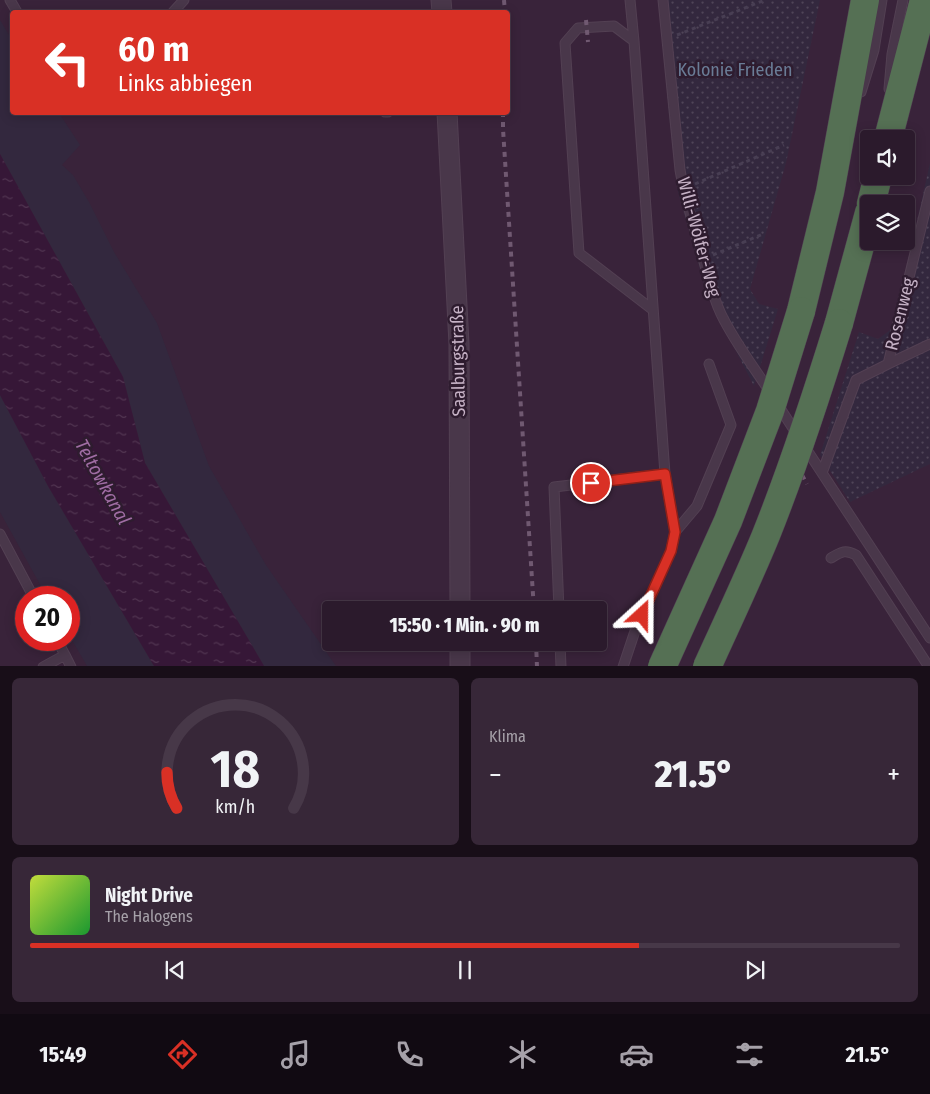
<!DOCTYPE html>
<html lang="de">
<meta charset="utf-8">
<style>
body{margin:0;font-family:"Fira Sans Condensed",sans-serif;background:#372738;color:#f1f3f6;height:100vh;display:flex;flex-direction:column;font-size:19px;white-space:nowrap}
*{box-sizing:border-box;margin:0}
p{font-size:16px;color:#a6a1a9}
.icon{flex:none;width:28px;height:28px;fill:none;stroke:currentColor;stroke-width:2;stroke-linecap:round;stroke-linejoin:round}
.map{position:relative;height:666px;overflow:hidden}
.sheet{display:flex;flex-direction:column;gap:12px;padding:12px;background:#180e18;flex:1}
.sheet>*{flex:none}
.top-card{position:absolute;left:10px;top:10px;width:500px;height:105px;border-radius:5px;box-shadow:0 2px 12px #0003,0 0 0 1px #473848;background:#d93025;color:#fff;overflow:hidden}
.buttons{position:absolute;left:860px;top:130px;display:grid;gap:10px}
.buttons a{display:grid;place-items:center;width:55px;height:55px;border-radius:5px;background:#2b1a2c;box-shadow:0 2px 12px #0003,0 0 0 1px #473848;font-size:25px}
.speed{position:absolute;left:15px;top:586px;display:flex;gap:10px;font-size:25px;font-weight:700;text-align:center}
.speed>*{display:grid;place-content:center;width:65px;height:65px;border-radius:50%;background:#2b1a2c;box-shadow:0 2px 12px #0003,0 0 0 1px #473848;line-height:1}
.speed .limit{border:8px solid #d22;background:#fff;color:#111}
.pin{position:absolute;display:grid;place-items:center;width:42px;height:42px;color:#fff;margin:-21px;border:2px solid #fff;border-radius:50%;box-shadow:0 1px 5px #0007}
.me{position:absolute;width:55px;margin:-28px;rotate:24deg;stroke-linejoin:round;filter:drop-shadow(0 0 4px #0008)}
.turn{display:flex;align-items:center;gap:18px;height:105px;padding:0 25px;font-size:22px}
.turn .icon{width:65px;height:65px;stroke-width:2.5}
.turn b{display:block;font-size:35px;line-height:42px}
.big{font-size:38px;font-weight:800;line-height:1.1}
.sheet .widget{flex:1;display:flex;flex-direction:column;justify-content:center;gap:8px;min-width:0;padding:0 18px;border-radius:8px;background:#372738}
.sheet .dial{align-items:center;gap:0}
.dial svg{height:130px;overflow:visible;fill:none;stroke:#473848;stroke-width:7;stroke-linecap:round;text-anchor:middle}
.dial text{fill:#f1f3f6;stroke:none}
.song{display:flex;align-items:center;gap:15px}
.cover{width:60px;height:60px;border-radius:8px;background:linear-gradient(135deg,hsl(70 70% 55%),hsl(130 70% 35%))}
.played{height:5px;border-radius:2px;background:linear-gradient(90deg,#d93025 70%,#473848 70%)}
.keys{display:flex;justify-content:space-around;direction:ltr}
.heat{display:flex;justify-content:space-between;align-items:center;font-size:28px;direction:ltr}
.sheet .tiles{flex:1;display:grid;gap:12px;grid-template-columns:1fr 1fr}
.widget:last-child{grid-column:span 2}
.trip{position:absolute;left:322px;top:601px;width:285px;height:50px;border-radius:5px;background:#2b1a2c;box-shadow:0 2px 12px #0003,0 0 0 1px #473848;font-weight:800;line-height:50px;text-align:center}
.tab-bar{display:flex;height:80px;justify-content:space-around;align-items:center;background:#110a12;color:#a6a1a9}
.tab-bar .icon{width:35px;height:35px}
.tab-bar .selected{color:#d93025}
.tab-bar b{font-size:22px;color:#f1f3f6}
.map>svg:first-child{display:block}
</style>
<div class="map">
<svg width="930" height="667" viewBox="0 0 930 667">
<defs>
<pattern id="park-dots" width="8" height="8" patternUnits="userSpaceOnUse" patternTransform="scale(1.25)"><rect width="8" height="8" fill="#33283e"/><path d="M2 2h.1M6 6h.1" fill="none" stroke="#4f4558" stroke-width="1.8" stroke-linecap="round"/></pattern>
<pattern id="water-ripples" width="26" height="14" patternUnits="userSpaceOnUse" patternTransform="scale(1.25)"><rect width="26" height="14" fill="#361737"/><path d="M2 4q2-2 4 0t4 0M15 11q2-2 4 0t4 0" fill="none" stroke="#523652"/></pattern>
</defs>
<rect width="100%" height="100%" fill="#39233a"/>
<path fill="#33283e" d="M0,20L12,40V112L59,113L80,145L62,165L73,175L89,202L114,252L157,323L209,466L266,565L336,666H264L145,463L123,377L0,154Z
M0,395L48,486L154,666H87L69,635V598L47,597L0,512Z"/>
<path fill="url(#park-dots)" d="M658,0H820L786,163L750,289L759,304L778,309L754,386L708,297L678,192L669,115L662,22Z
M930,163V464L850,502L820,455L859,332L878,339L893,328Z"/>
<path fill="url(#water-ripples)" d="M0,154L123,377L145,463L264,666H154L48,486L0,395Z"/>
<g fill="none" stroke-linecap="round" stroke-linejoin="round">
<g stroke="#534053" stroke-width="11">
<path id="lane" d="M10,0L17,12
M630,0L634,41
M663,0L680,170C685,199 694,227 702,255C708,275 712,295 721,314C734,341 753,366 770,392
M173,12L184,0
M889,89L892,54L903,0
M861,92L874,50L882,0
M385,112H388
M888,364L930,344
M778,405L798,436
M805,447L930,638
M822,473L856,380L888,364L930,191
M675,532L697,506L731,425L709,364
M0,534L34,598
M831,558C841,552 845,549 856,555L929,667
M559,610L554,487L665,474
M560,642L561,667
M65,655L71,667
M43,667L65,655L57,640
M623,667L635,631L671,551L675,532L665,474L634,41L614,26L578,28L565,43L579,253L653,310"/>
</g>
<g stroke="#534053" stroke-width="21">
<path id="street" d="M441,0L442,12
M447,112L459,344L460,610
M460,642V667"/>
</g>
<g stroke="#513f52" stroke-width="29">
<path id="highway" d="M888,139L924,0
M871,204L878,176
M801,311L830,192L865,0
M839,323L869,213"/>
</g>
<path stroke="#483e53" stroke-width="3" stroke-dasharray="4 4" stroke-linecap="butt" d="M677,35L765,0
M695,184L784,145
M713,255L763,234"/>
<use href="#lane" stroke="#49374a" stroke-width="9"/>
<use href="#street" stroke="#49374a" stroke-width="19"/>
<use href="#highway" stroke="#557054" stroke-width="28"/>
<path stroke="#705971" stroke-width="4" stroke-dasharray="5 5" stroke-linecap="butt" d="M504,0L505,12
M586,20L588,42
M503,112V129L534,610
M802,475L807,484
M536,642L537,667"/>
<g stroke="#513f52" stroke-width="29" stroke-linecap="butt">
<path id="highway-bridge" d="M662,667L728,521L770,411L801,311
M707,667C727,623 748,579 766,535C794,465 817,394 839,323"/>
</g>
<use href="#highway-bridge" stroke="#557054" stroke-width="28"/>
</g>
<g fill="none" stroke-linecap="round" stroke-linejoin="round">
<g stroke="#8d1f18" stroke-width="12">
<path id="route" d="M591,483L665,474L675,532L671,551L642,615"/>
</g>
<use href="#route" stroke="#d93025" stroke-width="9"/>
</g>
<g text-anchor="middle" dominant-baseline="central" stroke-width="5" stroke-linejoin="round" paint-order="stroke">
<g font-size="18" fill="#6a7c96" stroke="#2e1c2f">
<text x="735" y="70">Kolonie Frieden</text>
</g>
<g font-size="18" fill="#c6b2c6" stroke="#2e1c2f">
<text transform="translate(699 237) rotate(75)">Willi-Wölfer-Weg</text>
<text transform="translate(900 314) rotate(-76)">Rosenweg</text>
<text transform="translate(458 361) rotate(-91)">Saalburgstraße</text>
</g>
<g font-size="19" font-style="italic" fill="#a06da4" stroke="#2e1c2f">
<text transform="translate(103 482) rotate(61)">Teltowkanal</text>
</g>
</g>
</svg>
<div class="buttons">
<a><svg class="icon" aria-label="sound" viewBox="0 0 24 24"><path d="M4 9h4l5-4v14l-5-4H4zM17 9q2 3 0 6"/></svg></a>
<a><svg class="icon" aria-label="layers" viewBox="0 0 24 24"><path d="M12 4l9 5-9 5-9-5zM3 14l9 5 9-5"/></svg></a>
</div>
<div class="speed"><div class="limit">20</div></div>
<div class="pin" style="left:591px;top:483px;background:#d93025"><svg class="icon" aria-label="arrive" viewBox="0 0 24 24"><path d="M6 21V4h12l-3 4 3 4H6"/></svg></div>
<svg class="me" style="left:642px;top:615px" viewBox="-20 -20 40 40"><path d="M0-17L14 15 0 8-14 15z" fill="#d93025" stroke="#fff" stroke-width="4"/></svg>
<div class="trip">15:50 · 1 Min. · 90 m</div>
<div class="top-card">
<div class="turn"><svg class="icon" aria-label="left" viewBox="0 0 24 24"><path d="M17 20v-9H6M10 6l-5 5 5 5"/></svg><div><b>60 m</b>Links abbiegen</div></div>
</div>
</div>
<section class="sheet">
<div class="tiles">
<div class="widget dial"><svg viewBox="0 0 100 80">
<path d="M14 69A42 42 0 1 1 86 69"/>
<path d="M14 69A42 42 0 0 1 8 47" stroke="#d93025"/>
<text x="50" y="56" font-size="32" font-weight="700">18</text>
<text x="50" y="72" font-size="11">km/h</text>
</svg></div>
<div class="widget"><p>Klima</p>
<div class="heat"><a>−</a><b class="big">21.5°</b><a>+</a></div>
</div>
<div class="widget">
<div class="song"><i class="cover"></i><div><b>Night Drive</b><p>The Halogens</p></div></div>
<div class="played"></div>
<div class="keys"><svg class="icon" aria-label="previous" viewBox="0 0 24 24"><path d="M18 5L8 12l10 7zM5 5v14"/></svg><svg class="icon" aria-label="pause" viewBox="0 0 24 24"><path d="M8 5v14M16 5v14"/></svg><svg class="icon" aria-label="next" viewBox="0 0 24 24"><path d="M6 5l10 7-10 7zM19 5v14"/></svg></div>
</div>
</div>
</section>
<nav class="tab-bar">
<b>15:49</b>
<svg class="icon selected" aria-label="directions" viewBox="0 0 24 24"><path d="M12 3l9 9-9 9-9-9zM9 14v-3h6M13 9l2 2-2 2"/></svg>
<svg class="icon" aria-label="music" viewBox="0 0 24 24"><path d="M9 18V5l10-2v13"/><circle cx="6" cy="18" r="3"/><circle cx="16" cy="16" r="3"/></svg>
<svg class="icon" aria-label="phone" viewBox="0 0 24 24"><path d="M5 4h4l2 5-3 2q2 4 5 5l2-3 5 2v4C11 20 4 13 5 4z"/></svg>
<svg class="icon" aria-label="climate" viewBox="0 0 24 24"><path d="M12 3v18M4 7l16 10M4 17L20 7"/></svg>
<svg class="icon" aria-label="car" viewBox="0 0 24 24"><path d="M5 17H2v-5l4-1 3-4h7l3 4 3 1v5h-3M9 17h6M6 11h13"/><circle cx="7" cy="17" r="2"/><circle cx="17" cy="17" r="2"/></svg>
<svg class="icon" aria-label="filters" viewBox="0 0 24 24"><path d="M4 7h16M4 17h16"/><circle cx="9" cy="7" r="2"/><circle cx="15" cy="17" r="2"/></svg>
<b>21.5°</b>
</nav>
